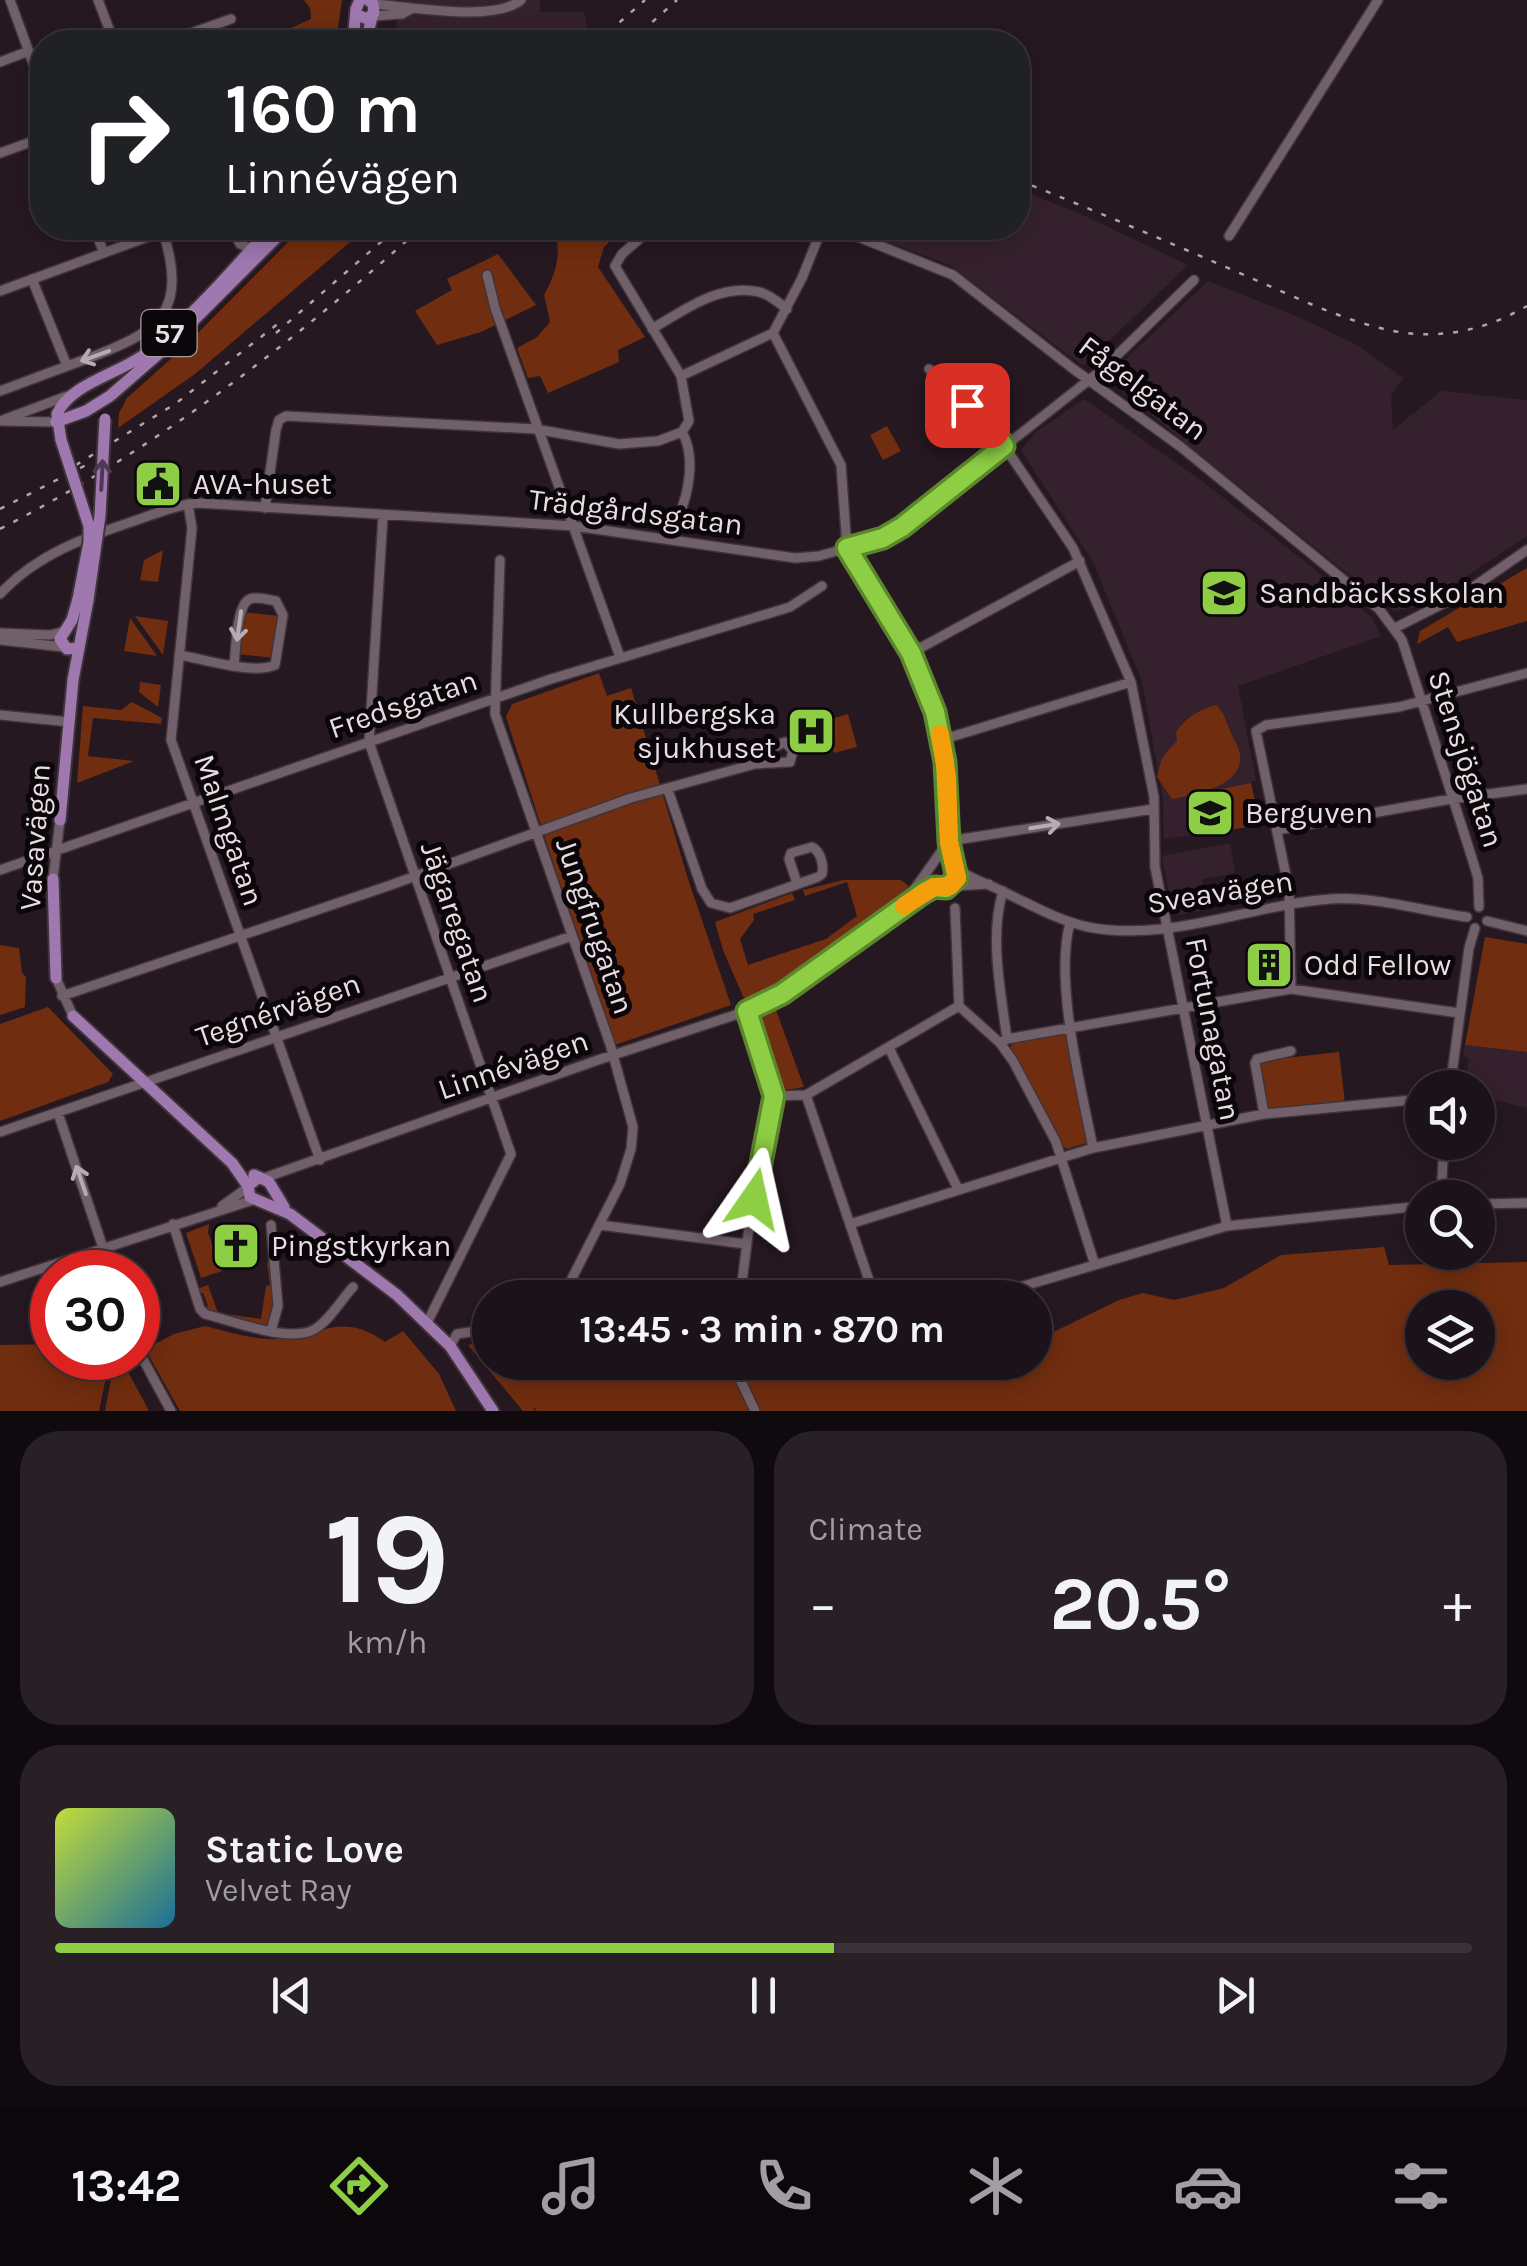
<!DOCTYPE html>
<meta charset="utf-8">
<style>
body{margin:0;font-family:Karla,sans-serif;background:#292026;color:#f1f3f6;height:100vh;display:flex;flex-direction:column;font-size:38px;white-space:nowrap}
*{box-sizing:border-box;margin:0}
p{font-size:32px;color:#a09ea2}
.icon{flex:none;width:55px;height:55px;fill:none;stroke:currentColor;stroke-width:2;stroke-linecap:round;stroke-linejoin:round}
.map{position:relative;height:1411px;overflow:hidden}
.sheet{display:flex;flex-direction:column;gap:20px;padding:20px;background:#0f0a0e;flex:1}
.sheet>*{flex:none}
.guide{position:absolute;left:30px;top:30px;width:1000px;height:210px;border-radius:40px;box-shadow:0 5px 25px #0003,0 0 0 2px #3a3238;background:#202124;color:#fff;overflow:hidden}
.buttons{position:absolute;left:1405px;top:1070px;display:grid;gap:20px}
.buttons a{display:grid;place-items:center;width:90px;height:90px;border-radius:50%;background:#1c1219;box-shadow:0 5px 25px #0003,0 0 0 2px #3a3238;font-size:50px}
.speed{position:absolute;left:30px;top:1250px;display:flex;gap:20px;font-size:50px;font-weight:700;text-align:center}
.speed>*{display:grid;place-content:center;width:130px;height:130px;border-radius:50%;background:#1c1219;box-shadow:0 5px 25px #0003,0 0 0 2px #3a3238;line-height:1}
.speed .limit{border:15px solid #d22;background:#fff;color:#111}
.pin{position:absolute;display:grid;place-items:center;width:85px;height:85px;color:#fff;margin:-42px;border-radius:20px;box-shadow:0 5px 15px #0006}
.me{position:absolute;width:110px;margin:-55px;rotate:11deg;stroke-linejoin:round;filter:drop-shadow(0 0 8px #0008)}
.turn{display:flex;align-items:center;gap:35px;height:210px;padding:0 30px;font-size:45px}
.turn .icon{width:130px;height:130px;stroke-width:2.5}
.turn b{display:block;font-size:70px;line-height:85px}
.big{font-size:75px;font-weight:700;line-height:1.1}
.sheet .card{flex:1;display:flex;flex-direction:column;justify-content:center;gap:15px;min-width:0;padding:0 35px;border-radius:40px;background:#292026}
.sheet .dial{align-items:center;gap:0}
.dial b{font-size:130px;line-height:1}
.song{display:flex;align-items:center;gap:30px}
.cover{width:120px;height:120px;border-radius:15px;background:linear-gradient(135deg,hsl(70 70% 55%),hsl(200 70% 35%))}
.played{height:10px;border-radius:5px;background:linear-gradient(90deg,#8dce44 55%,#3a3238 55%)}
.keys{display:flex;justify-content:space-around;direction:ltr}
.heat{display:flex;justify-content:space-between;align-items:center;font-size:55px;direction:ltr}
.sheet .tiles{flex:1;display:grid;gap:20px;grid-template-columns:1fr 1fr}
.card:last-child{grid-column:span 2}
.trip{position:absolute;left:472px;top:1280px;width:580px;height:100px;border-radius:50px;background:#1c1219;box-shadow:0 5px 25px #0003,0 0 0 2px #3a3238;font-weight:700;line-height:100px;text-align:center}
.menu{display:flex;height:160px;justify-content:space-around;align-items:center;background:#0b070a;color:#a09ea2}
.menu .icon{width:70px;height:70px}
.menu .active{color:#8dce44}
.menu b{font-size:45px;color:#f1f3f6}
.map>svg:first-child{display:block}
</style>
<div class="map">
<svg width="1527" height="1411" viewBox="0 0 1527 1411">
<rect width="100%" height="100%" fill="#261821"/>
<path fill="#35212d" d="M400,0H540V12H584L590,37L584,42H394Z
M1018,189L1085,216L1188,265L1083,366L950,265L850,228H1018Z
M1208,281L1303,319L1357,345L1403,378L1391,396L1393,430L1441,391L1527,400V536L1421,606L1394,611L1114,385L1111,373Z
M1084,399L1202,481L1313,568L1372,618L1381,636L1238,686L1256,781L1251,782L1260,825L1164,839L1163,800L1142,681L1093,562L1021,450L1036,432Z
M1230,843L1235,873L1202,879L1207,909L1173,916L1162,856Z
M1465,1045L1527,1052V1108L1478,1096V1088L1464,1087L1469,1058L1463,1056Z"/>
<path fill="#712d0f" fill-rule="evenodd" d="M304,0H342L336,42H260L311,19L310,8Z
M302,228H349L356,237L195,374L118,428L119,413L127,398L182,349Z
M555,228H625L604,247L598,267L645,337L618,350L619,362L548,393L540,376L528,378L517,348L537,337L550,322L544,295C557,272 561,254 555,228Z
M498,254L536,305L481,332L437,345L415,311L452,290L447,279Z
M887,426L901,451L883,460L870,435Z
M163,550L158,582L140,580L144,560Z
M1527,568V621L1457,642L1448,627L1417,644L1420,631Z
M242,612L279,616L275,658L237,654Z
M135,616L168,621L163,655Z
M130,618L157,656L124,651Z
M599,673L607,696L631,688L688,879L731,1005L612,1046L506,717L512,704Z
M140,682L161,685L158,707L139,692Z
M132,702L162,718L161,724L93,718L88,756L134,761L77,783L83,706L121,710Z
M1216,705C1225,713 1226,722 1231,733C1234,740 1239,747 1240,755C1244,786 1194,795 1172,799L1157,777C1160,759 1165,753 1177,741L1176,732C1187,717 1198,710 1216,705Z
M848,714L857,747L834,753L824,721Z
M1251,783L1260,825L1223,831L1222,824L1212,819L1211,810L1221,807L1217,790Z
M843,880H901L910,887C873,923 793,983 745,1001L723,950L715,922L792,893L795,900L753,914L754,920L740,939L748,965L826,939L857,916L847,882L805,896L803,890Z
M1485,937L1527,944V1052L1465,1045Z
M0,945L19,948L22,973L26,977L25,1007L0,1015Z
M48,1007L113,1074L108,1082L0,1121V1024Z
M776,1010L804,1087L785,1090L775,1086L753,1022L754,1019Z
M1065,1034L1087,1143L1066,1149L1059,1140L1010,1047L1014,1042Z
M1339,1052L1345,1103L1267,1110L1259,1061Z
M209,1224L208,1233L222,1271L201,1278L186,1233Z
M1384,1247L1389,1265L1527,1262V1411H537L533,1406L535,1411H523L468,1345L490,1340V1362H717L726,1372L737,1373L738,1362H1035V1341L1119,1300L1143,1293L1174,1300L1224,1288L1281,1255ZM1422,1308H1478V1362H1422Z
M271,1258L276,1304L274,1321L265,1326L212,1315L204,1308L208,1306L203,1293H198L197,1289L208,1285L218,1313L261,1319L266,1286L270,1285L267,1263Z
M205,1326C226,1331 248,1338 269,1339C316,1343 336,1307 385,1342L403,1331L439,1374L456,1411H180L145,1349L174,1334Z
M52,1344V1358H110L99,1411H0V1345Z
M125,1366L149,1411H105L112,1373Z"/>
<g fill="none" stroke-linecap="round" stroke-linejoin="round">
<g stroke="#3f343a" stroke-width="12">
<path id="minor" d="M10,0L42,88
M98,0L114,42
M373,4C409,6 493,23 521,0
M373,16L402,14L411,9
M166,42L231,19
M0,62L29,51
M0,153L42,138
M94,228L104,253
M232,228L240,244L251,249
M652,228L622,254L615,266L681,376L689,421L682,432
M836,228L953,275L1072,368L1181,447L1379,609L1402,640L1471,855L1478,878L1479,907
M1229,236L1378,0
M487,275L495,308L620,657
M32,279L67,366
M0,291L172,228
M652,329C684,310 720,283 759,292C769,294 779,303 787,309
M773,333L841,465L847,548L911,653L935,712L945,762L949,841L953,864
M929,369L992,428L1073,548L1131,682L1154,797L1155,867L1227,1226
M681,376L773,333L802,278L822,228
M0,391C30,380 59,369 89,358C160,331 188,313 163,231
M0,421L67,396
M3,421L56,422
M188,504L192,528L171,740L320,1160
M265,508L276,430L279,420L286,416L535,429L619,444L658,441L682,432
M383,516L369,742L511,1154L427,1323
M677,519C689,495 696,456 682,432
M500,560L495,714L610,1044L633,1127L631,1149L620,1184L562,1298
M0,594C37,554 86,537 137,520C157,513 177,505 198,503L574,526L795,558L819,556L883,538L902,527L1103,369L1194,280
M1395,628L1466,592L1527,550
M0,633L50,635L62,632
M0,640L63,647
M911,653L1080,561
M179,655C204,659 254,675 275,665L283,615L276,601C270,600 257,596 250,599C236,604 236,651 234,665
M0,715L70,722
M941,740L1131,682
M668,790L702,889L711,903L730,908L818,877L822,874C824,865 821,852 812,847L791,853L789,859L797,883
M1277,830L1451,799L1527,789
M949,841L1153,809
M956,868C972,880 992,885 1010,895C1035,907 1060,921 1088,927C1169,943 1250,905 1330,899C1375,896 1423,911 1467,917
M0,870L551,679L790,607L822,586
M53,879L60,820
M1003,891C989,936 1001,993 1007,1039
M904,902C921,882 933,862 949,841
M955,908L959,1006L1000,1043L1013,1061L1056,1142L1094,1262
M1487,921L1527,931
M1070,923C1054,981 1081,1087 1093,1148
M56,978L73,1016
M1291,989L1289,890L1256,731L1266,725L1399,707L1527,673
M62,996L388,886L631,798L755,764L766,751L785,742L793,751L790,762L755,764
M1000,1043L1007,1039L1291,989L1459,1013
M889,1048L958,1189
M1450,1088L1469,948L1475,928
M806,1095L875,1298
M774,1096L806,1095L959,1006
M58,1113L111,1272
M1264,1114L1255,1063L1257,1059L1291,1051
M0,1132L572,936
M264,1178L598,1060L747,1011L782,994L923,893L934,887L989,884
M1441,1198L1444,1142
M1478,1204L1527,1203
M222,1206L247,1188
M173,1224L200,1309L205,1314C233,1321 290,1344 315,1329C330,1320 341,1300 353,1287
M850,1224L1093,1148L1264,1114L1422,1099
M271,1225L278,1306L271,1331
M600,1225L746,1244
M0,1282L253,1200
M740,1298L750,1219L774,1096L747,1011
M983,1298L1227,1226L1422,1206
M450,1346L457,1334L490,1329
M138,1350L171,1411
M732,1362L755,1411"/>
</g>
<g stroke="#3f343a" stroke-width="15">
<path id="major" d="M358,15L367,19L374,13L373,4L368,0
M353,42L356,9L360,0
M366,42L372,17
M56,422L86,411L110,396L172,342L286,228
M61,440L57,414C71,383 119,374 145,354C186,324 236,267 270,228
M78,599L72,620L60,639L67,649L79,648
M60,820L73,680L88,600
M53,879L56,978
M73,1016L232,1163L248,1186
M254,1175L269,1182L284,1207
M259,1177L248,1186L250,1197L290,1214L397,1295L450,1346L493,1411"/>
</g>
<use href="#minor" stroke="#71606a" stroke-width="9"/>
<use href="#major" stroke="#9f78b0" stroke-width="11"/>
<path stroke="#b1a5ac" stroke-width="2.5" stroke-dasharray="5 10" stroke-linecap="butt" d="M597,42L645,0
M630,42L677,0
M1018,180C1096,211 1173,244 1251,278C1300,299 1364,331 1417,334C1457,336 1493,326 1527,306
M276,333L397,228
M76,465L175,404L284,319
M0,509L88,464
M0,529C156,449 291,344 421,228"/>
<g stroke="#3f343a" stroke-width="15" stroke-linecap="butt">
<path id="major-bridge" d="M61,440L89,526V542L78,599
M88,600L100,516L105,419"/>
</g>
<use href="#major-bridge" stroke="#9f78b0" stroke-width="11"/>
</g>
<defs><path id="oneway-shaft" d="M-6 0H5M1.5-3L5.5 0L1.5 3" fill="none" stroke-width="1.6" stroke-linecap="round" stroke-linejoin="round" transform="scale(2.5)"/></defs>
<g stroke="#b8abb3">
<use href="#oneway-shaft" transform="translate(95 356) rotate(160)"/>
<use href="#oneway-shaft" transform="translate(239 626) rotate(98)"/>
<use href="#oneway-shaft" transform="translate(1045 826) rotate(-9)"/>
<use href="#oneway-shaft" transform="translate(81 1180) rotate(-109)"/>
</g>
<use stroke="#4e3954" href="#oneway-shaft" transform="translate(102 475) rotate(-87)"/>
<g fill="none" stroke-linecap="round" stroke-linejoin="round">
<g stroke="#5c862c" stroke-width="25">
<path id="route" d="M754,1199L774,1096L747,1011L782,994L923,893L934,887L946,888L957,878L949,842L945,762L935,712L911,653L847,548L883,538L902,527L1004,446L992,428L967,405"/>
</g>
<use href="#route" stroke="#8dce44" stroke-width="18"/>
<path stroke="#f59e0b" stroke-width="18" d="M904,906L934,887L950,886L957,878L949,842L947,777L940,734"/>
</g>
<defs>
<g id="civic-square" transform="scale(2.5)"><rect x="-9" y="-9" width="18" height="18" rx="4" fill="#8dce44" stroke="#0b0609"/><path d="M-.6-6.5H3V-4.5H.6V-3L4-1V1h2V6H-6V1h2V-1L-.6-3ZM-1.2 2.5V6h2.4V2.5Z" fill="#111"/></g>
<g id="school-square" transform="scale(2.5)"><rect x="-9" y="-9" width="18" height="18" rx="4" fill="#8dce44" stroke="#0b0609"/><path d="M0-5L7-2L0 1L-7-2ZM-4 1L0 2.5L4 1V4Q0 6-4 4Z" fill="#111"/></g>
<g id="hospital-square" transform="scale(2.5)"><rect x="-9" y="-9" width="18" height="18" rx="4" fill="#8dce44" stroke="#0b0609"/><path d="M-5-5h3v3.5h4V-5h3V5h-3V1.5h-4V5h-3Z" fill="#111"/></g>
<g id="building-square" transform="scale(2.5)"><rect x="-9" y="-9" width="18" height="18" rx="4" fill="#8dce44" stroke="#0b0609"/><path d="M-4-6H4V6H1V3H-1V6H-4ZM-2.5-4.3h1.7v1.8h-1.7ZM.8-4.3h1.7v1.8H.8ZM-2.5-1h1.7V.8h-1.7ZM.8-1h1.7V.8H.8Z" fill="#111"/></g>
<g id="church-square" transform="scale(2.5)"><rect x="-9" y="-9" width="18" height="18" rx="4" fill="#8dce44" stroke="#0b0609"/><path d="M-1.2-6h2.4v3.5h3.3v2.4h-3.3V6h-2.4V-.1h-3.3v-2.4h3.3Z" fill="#111"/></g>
</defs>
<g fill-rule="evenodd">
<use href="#civic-square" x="158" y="484"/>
<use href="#school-square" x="1224" y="593"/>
<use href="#hospital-square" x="811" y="731"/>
<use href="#school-square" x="1210" y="813"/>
<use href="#building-square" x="1269" y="965"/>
<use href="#church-square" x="236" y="1246"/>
</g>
<g text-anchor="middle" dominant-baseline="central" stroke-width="10" stroke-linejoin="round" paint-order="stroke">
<rect fill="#0b0609" stroke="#a69ca2" stroke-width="2.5" x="141.5" y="310" width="55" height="46" rx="8"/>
<g font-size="28" font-weight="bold" fill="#e8dde3">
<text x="169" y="333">57</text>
</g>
<g font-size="30" fill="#e8dde3" stroke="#0b0609">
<text transform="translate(1143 388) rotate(37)">Fågelgatan</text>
<text transform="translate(636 512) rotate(7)">Trädgårdsgatan</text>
<text transform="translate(403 704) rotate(-19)">Fredsgatan</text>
<text transform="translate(1466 759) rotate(72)">Stensjögatan</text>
<text transform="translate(229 830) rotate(71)">Malmgatan</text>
<text transform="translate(35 837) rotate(-86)">Vasavägen</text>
<text transform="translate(1220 892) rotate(-9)">Sveavägen</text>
<text transform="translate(457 922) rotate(71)">Jägaregatan</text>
<text transform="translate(595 926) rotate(71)">Jungfrugatan</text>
<text transform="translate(278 1010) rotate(-19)">Tegnérvägen</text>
<text transform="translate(1213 1029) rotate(79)">Fortunagatan</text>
<text transform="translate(513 1065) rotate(-19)">Linnévägen</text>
</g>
<g font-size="30" fill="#e8dde3" stroke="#0b0609" text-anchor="start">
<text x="193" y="484">AVA-huset</text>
<text x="1259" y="593">Sandbäcksskolan</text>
<text x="776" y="714" text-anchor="end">Kullbergska<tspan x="776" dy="34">sjukhuset</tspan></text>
<text x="1245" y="813">Berguven</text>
<text x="1304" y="965">Odd Fellow</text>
<text x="271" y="1246">Pingstkyrkan</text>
</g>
</g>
</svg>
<div class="buttons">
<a><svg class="icon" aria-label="sound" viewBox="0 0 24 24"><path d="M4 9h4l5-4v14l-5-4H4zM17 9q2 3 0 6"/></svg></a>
<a><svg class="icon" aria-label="search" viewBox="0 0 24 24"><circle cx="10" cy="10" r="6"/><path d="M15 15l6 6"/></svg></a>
<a><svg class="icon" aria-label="layers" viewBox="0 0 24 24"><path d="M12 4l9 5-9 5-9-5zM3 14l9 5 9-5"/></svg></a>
</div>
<div class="speed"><div class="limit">30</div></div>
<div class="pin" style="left:967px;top:405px;background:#d93025"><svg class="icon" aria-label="arrive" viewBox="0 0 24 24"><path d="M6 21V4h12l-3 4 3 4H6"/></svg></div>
<svg class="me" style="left:754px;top:1199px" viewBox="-20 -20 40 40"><path d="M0-17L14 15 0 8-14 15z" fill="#8dce44" stroke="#fff" stroke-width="4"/></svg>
<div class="trip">13:45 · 3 min · 870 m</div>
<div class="guide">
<div class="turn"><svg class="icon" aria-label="right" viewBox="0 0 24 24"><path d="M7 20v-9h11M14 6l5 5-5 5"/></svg><div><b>160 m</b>Linnévägen</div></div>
</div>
</div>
<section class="sheet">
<div class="tiles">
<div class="card dial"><b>19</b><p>km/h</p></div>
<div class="card"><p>Climate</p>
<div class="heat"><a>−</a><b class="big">20.5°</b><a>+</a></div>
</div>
<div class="card">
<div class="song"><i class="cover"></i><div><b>Static Love</b><p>Velvet Ray</p></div></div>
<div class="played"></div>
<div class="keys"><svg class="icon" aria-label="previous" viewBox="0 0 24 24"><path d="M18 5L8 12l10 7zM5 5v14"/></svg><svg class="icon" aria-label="pause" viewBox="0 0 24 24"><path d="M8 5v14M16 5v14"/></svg><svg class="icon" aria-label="next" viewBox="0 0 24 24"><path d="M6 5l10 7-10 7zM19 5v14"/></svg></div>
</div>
</div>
</section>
<nav class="menu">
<b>13:42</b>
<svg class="icon active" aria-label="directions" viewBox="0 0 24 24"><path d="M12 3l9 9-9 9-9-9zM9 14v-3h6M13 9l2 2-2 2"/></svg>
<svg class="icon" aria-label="music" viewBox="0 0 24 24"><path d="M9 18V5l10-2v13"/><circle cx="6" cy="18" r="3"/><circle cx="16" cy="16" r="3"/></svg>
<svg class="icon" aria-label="phone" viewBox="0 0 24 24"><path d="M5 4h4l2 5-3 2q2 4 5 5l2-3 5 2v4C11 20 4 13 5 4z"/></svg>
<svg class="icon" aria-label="climate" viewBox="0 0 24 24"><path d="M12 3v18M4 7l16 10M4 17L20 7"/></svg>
<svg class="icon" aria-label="car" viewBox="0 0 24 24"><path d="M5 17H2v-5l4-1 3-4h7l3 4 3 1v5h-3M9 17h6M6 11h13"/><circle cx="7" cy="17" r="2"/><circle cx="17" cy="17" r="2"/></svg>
<svg class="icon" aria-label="filters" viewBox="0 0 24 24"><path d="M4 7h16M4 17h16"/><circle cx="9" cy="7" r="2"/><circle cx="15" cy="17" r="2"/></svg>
</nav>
